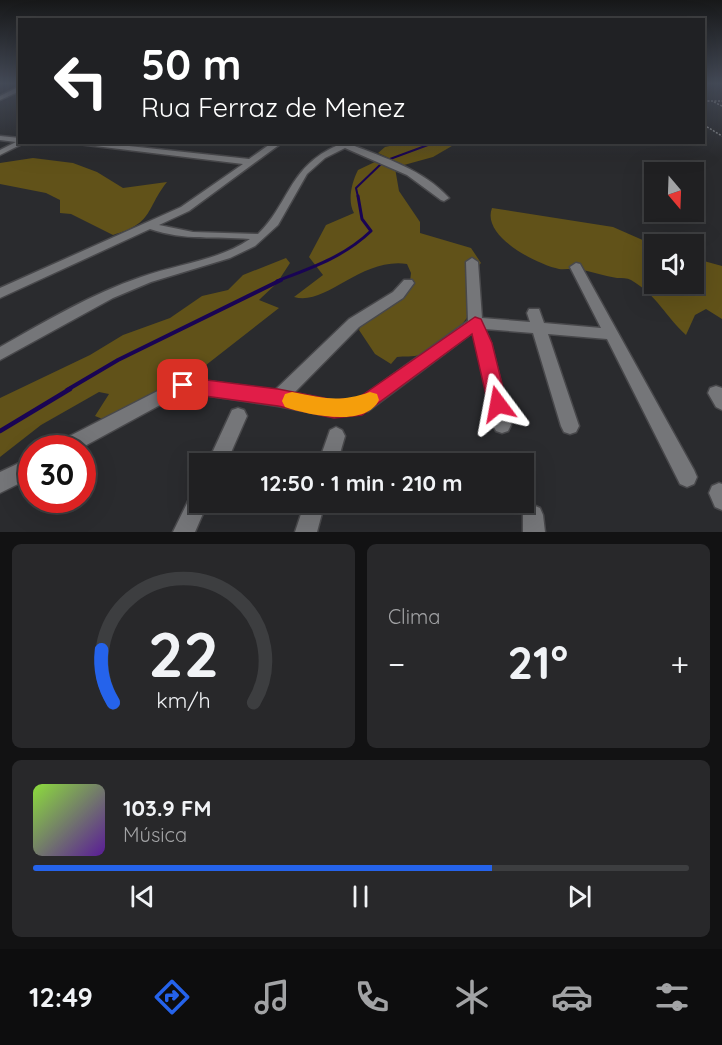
<!DOCTYPE html>
<html lang="pt">
<meta charset="utf-8">
<style>
body{margin:0;font-family:Quicksand,sans-serif;background:#28282a;color:#f1f3f6;height:100vh;display:flex;flex-direction:column;font-size:22px;white-space:nowrap}
*{box-sizing:border-box;margin:0}
p{font-size:20px;color:#a2a3a5}
.icon{flex:none;width:33px;height:33px;fill:none;stroke:currentColor;stroke-width:2;stroke-linecap:round;stroke-linejoin:round}
.map{position:relative;height:532px;overflow:hidden}
.side{display:flex;flex-direction:column;gap:12px;padding:12px;background:#121213;flex:1}
.side>*{flex:none}
.guide{position:absolute;left:18px;top:18px;width:687px;height:126px;border-radius:0px;box-shadow:0 6px 24px #0002,0 0 0 2px #3d3e40;background:#202124;color:#fff;overflow:hidden}
.needle{width:39px;rotate:161deg}
.buttons{position:absolute;left:644px;top:162px;display:grid;gap:12px}
.buttons a{display:grid;place-items:center;width:60px;height:60px;border-radius:0px;background:#202022;box-shadow:0 6px 24px #0002,0 0 0 2px #3d3e40;font-size:30px}
.speed{position:absolute;left:18px;top:435px;display:flex;gap:12px;font-size:30px;font-weight:700;text-align:center}
.speed>*{display:grid;place-content:center;width:78px;height:78px;border-radius:50%;background:#202022;box-shadow:0 6px 24px #0002,0 0 0 2px #3d3e40;line-height:1}
.speed .limit{border:9px solid #d22;background:#fff;color:#111}
.pin{position:absolute;display:grid;place-items:center;width:51px;height:51px;color:#fff;margin:-26px;border-radius:12px;box-shadow:0 3px 9px #0006}
.me{position:absolute;width:66px;margin:-33px;rotate:347deg;stroke-linejoin:round;filter:drop-shadow(0 0 4px #0008)}
.turn{display:flex;align-items:center;gap:21px;height:126px;padding:0 24px;font-size:27px}
.turn .icon{width:78px;height:78px;stroke-width:2.5}
.turn b{display:block;font-size:42px;line-height:51px}
.big{font-size:45px;font-weight:700;line-height:1.1}
.side .tile{flex:1;display:flex;flex-direction:column;justify-content:center;gap:9px;min-width:0;padding:0 21px;border-radius:9px;background:#28282a}
.side .dial{align-items:center;gap:0}
.dial svg{height:156px;overflow:visible;fill:none;stroke:#3d3e40;stroke-width:7;stroke-linecap:round;text-anchor:middle}
.dial text{fill:#f1f3f6;stroke:none}
.song{display:flex;align-items:center;gap:18px}
.cover{width:72px;height:72px;border-radius:9px;background:linear-gradient(135deg,hsl(90 70% 55%),hsl(270 70% 35%))}
.played{height:6px;border-radius:3px;background:linear-gradient(90deg,#2563eb 70%,#3d3e40 70%)}
.keys{display:flex;justify-content:space-around;direction:ltr}
.heat{display:flex;justify-content:space-between;align-items:center;font-size:33px;direction:ltr}
.side .tiles{flex:1;display:grid;gap:12px;grid-template-columns:1fr 1fr}
.tile:last-child{grid-column:span 2}
.trip{position:absolute;left:189px;top:453px;width:345px;height:60px;border-radius:0px;background:#202022;box-shadow:0 6px 24px #0002,0 0 0 2px #3d3e40;font-weight:700;line-height:60px;text-align:center}
.tabs{display:flex;height:96px;justify-content:space-around;align-items:center;background:#0d0d0e;color:#a2a3a5}
.tabs .icon{width:42px;height:42px}
.tabs .active{color:#2563eb}
.tabs b{font-size:27px;color:#f1f3f6}
.map>svg:first-child{display:block}
</style>
<div class="map">
<svg width="722" height="532" viewBox="0 0 722 532">
<rect width="100%" height="100%" fill="#2a2b2e"/>
<path fill="#615219" d="M403,143H457L433,157L404,165L378,153L385,147Z
M33,158L73,163L97,172L123,188L167,182C145,210 154,223 113,235L71,214L60,213V200L46,193L0,184V163Z
M379,160L395,168L399,191L420,222V233L471,248L481,263L476,268C476,277 477,287 476,296C472,321 443,348 420,355C413,357 404,356 397,357L391,364L375,354L359,330L364,318L409,290L411,273L407,264C361,257 325,307 294,297L323,275L309,257L326,225L354,213C347,200 352,182 358,170Z
M492,208L613,227L654,245V284H693V258L722,266V319L706,309L695,315L686,335C666,317 657,295 631,280C627,278 622,278 617,278C603,276 591,271 577,269C571,268 565,270 559,269C536,264 481,236 492,208Z
M286,258L290,263L277,283L259,300L279,308L183,383L105,420L95,416L109,394L99,392L41,425L0,457V398L90,355L123,335L170,318L202,296L228,290L243,275Z"/>
<g fill="none" stroke-linecap="round" stroke-linejoin="round">
<path stroke="#190454" stroke-width="2" d="M390,159L436,142
M358,197L356,188L382,163"/>
<path stroke="#190454" stroke-width="3" d="M277,281C311,268 344,257 371,231L362,219L358,196"/>
<path stroke="#190454" stroke-width="4" d="M67,390L118,360L281,280"/>
<path stroke="#190454" stroke-width="4.5" d="M0,431L70,389"/>
<g stroke="#48484b" stroke-width="3">
<path id="minor" d="M20,86V91L0,100V96Z
M0,136L20,138V142H26L0,155V150L16,142L0,140Z
M62,142H92L249,159L273,142H283L189,211L159,225L193,232L258,234C287,206 289,171 328,150C337,145 344,142 355,142L352,145C385,158 424,170 449,198L444,201L441,200L407,175L345,148L325,158L307,174L278,225L255,246L230,258L151,282L113,298L0,360V347C46,321 91,294 141,277C177,264 218,261 250,239C215,236 185,241 150,229L0,298V288L181,207L243,164Z
M472,258L478,262L482,318L530,322L527,313L529,309H539L544,323L601,328L570,267L576,263L580,264L694,470L697,477L694,484L687,487L680,484L607,339L548,334L579,426L576,432L570,434L564,432L561,426L533,333L485,329L491,343L511,425L508,431L502,433L496,431L493,425L477,343L472,333L368,411L334,417L278,406L184,392L81,448H55L58,442L183,378L275,390L349,319L393,292L404,280H412L414,283L403,298L359,327L294,393L334,401L359,399L468,321L466,262Z
M716,386L722,388V410L716,407L708,393L710,388Z
M238,408L244,410L247,416L226,464H207L232,410Z
M336,427L342,430L345,436L337,464H318L330,430Z
M32,457V477L0,493V472Z
M719,483L722,484V510L715,507L709,493L712,486Z
M200,488V502H208L195,532H173L193,491Z
M305,502H325L317,532H295Z
M533,505L540,508L543,515L545,532H523V515L526,508Z"/>
</g>
<path stroke="#858689" stroke-width="1.5" stroke-dasharray="2 1.5" stroke-linecap="butt" d="M704,101H722
M714,102L722,106
M704,125L722,136"/>
<use href="#minor" fill="#757679" fill-rule="evenodd"/>
</g>
<linearGradient id="sky" x2="0" y2="1"><stop stop-color="#171819"/><stop offset="0.53" stop-color="#444a57"/><stop offset="1" stop-color="#444a57" stop-opacity="0"/></linearGradient>
<rect width="722" height="157" fill="url(#sky)"/>
<path fill="#e11d48" stroke="#92132f" stroke-width="1.5" d="M475,317L481,319L492,343L507,404L504,411L498,413L491,411L488,404L472,334L362,415L334,418L278,406L183,393L177,391L174,385L177,379L183,377L278,389L334,400L358,398Z"/>
<path fill="#f59e0b" d="M292,392C324,398 338,403 370,392L377,394L379,400C366,428 308,415 285,407L282,401L285,394Z"/>
</svg>
<div class="buttons">
<a><svg class="needle" viewBox="-14 -14 28 28"><path d="M0-13l5 13h-10z" fill="#e53935"/><path d="M0 13l5-13h-10z" fill="#a2a3a5"/></svg></a>
<a><svg class="icon" aria-label="sound" viewBox="0 0 24 24"><path d="M4 9h4l5-4v14l-5-4H4zM17 9q2 3 0 6"/></svg></a>
</div>
<div class="speed"><div class="limit">30</div></div>
<div class="pin" style="left:183px;top:385px;background:#d93025"><svg class="icon" aria-label="arrive" viewBox="0 0 24 24"><path d="M6 21V4h12l-3 4 3 4H6"/></svg></div>
<svg class="me" style="left:498px;top:404px" viewBox="-20 -20 40 40"><path d="M0-17L14 15 0 8-14 15z" fill="#e11d48" stroke="#fff" stroke-width="4"/></svg>
<div class="trip">12:50 · 1 min · 210 m</div>
<div class="guide">
<div class="turn"><svg class="icon" aria-label="left" viewBox="0 0 24 24"><path d="M17 20v-9H6M10 6l-5 5 5 5"/></svg><div><b>50 m</b>Rua Ferraz de Menez</div></div>
</div>
</div>
<section class="side">
<div class="tiles">
<div class="tile dial"><svg viewBox="0 0 100 80">
<path d="M14 69A42 42 0 1 1 86 69"/>
<path d="M14 69A42 42 0 0 1 8 42" stroke="#2563eb"/>
<text x="50" y="56" font-size="32" font-weight="700">22</text>
<text x="50" y="72" font-size="11">km/h</text>
</svg></div>
<div class="tile"><p>Clima</p>
<div class="heat"><a>−</a><b class="big">21°</b><a>+</a></div>
</div>
<div class="tile">
<div class="song"><i class="cover"></i><div><b>103.9 FM</b><p>Música</p></div></div>
<div class="played"></div>
<div class="keys"><svg class="icon" aria-label="previous" viewBox="0 0 24 24"><path d="M18 5L8 12l10 7zM5 5v14"/></svg><svg class="icon" aria-label="pause" viewBox="0 0 24 24"><path d="M8 5v14M16 5v14"/></svg><svg class="icon" aria-label="next" viewBox="0 0 24 24"><path d="M6 5l10 7-10 7zM19 5v14"/></svg></div>
</div>
</div>
</section>
<nav class="tabs">
<b>12:49</b>
<svg class="icon active" aria-label="directions" viewBox="0 0 24 24"><path d="M12 3l9 9-9 9-9-9zM9 14v-3h6M13 9l2 2-2 2"/></svg>
<svg class="icon" aria-label="music" viewBox="0 0 24 24"><path d="M9 18V5l10-2v13"/><circle cx="6" cy="18" r="3"/><circle cx="16" cy="16" r="3"/></svg>
<svg class="icon" aria-label="phone" viewBox="0 0 24 24"><path d="M5 4h4l2 5-3 2q2 4 5 5l2-3 5 2v4C11 20 4 13 5 4z"/></svg>
<svg class="icon" aria-label="climate" viewBox="0 0 24 24"><path d="M12 3v18M4 7l16 10M4 17L20 7"/></svg>
<svg class="icon" aria-label="car" viewBox="0 0 24 24"><path d="M5 17H2v-5l4-1 3-4h7l3 4 3 1v5h-3M9 17h6M6 11h13"/><circle cx="7" cy="17" r="2"/><circle cx="17" cy="17" r="2"/></svg>
<svg class="icon" aria-label="filters" viewBox="0 0 24 24"><path d="M4 7h16M4 17h16"/><circle cx="9" cy="7" r="2"/><circle cx="15" cy="17" r="2"/></svg>
</nav>
